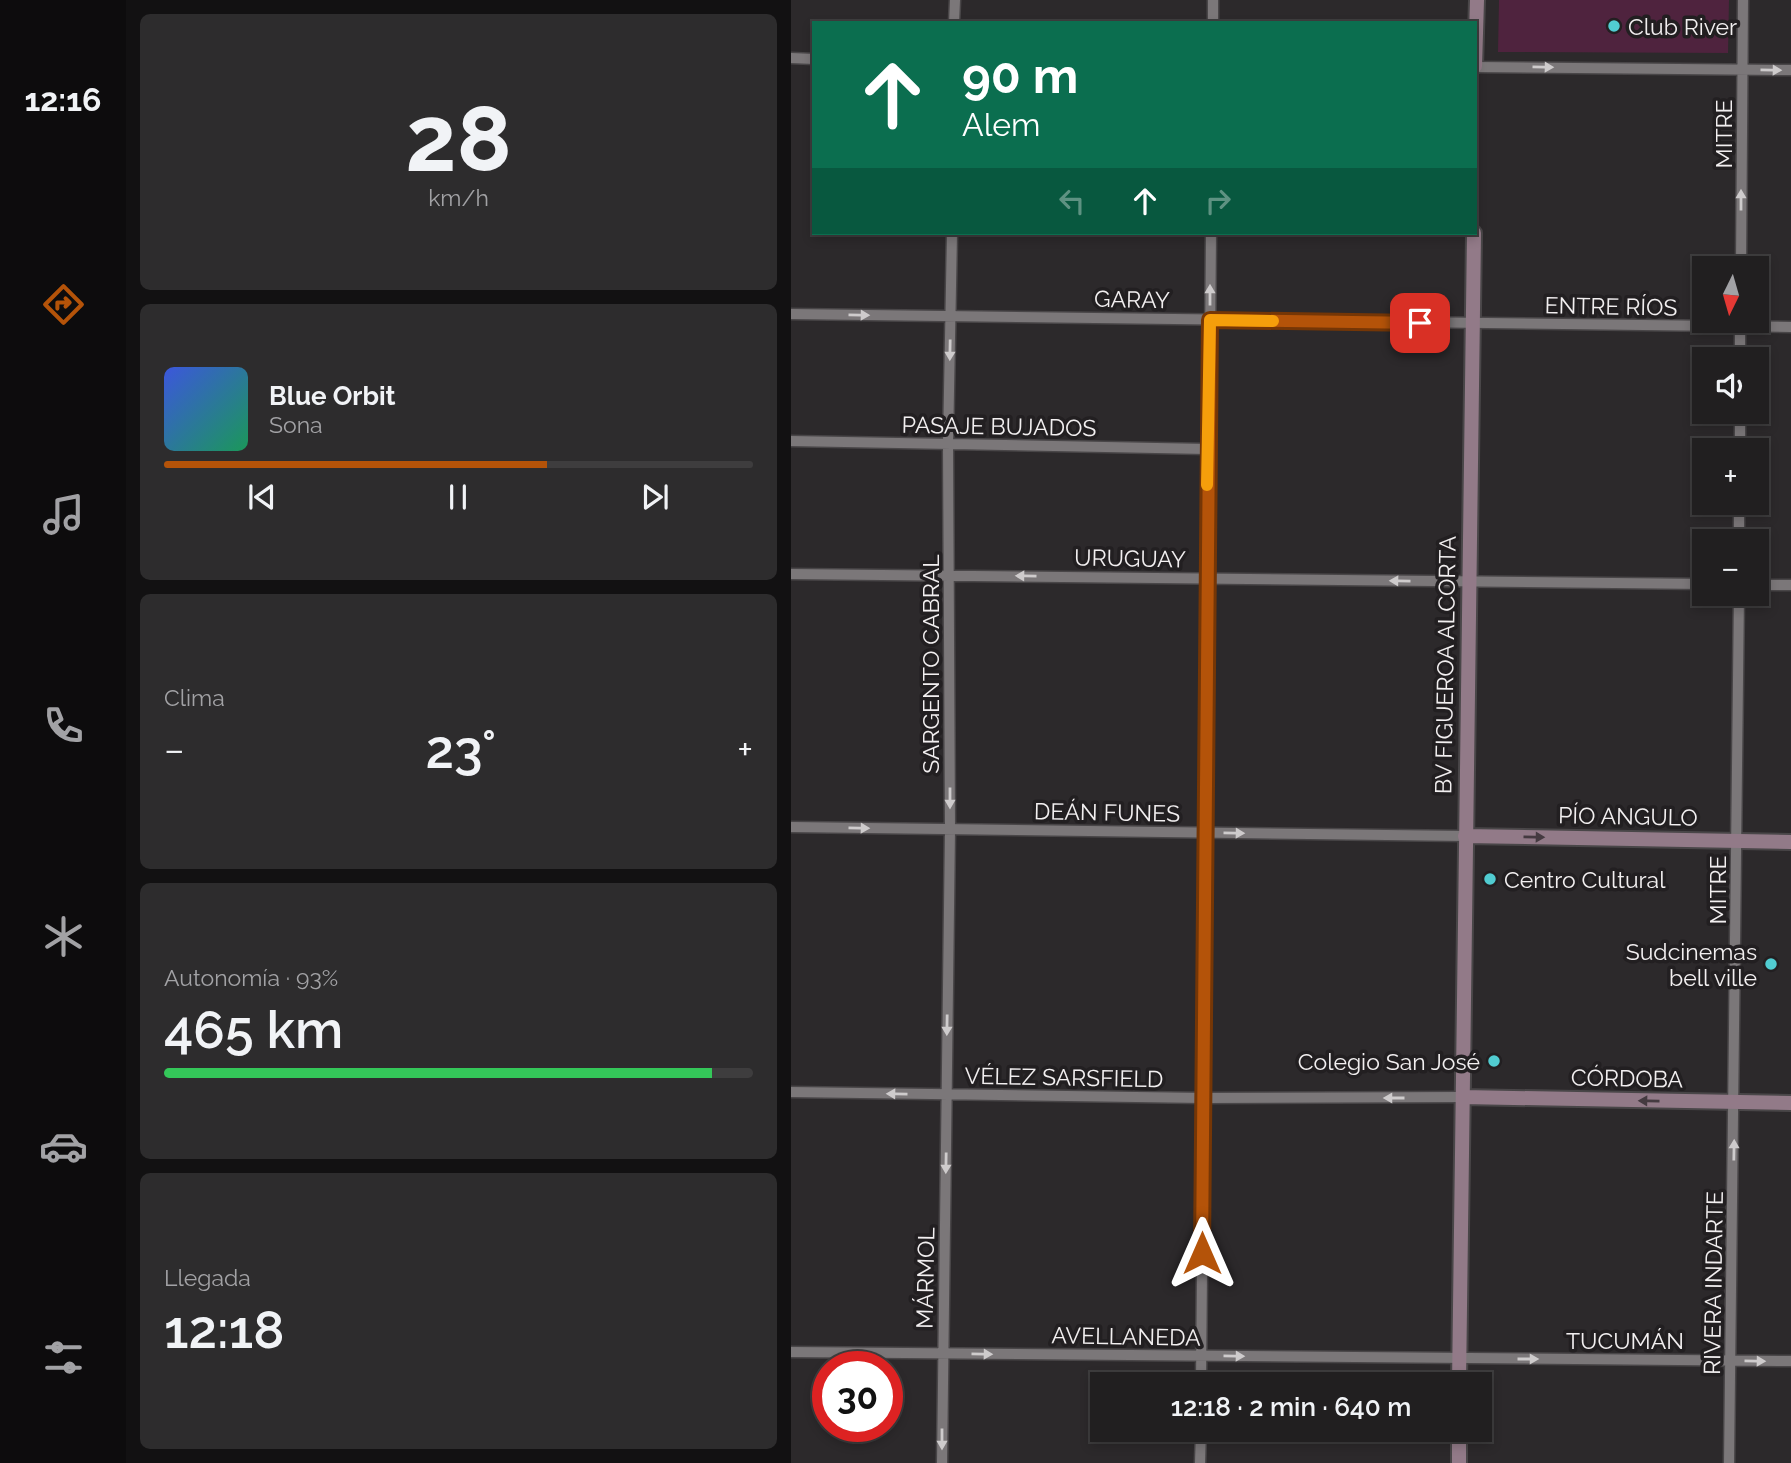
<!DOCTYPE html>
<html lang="es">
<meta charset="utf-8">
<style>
body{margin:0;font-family:Raleway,sans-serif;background:#2d2c2d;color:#f1f3f6;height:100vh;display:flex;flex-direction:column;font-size:26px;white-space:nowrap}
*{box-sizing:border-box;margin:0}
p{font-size:23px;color:#a2a2a5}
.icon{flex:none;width:38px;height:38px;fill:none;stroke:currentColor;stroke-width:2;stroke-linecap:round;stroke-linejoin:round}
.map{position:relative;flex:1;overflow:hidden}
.side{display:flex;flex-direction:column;gap:14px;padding:14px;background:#121112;width:665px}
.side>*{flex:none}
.guide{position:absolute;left:21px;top:21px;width:665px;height:214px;border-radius:0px;box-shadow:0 4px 10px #0003,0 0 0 2px #3e3d3e;background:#0b6e4f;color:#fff;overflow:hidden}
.needle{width:46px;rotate:185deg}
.controls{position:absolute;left:901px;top:256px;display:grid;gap:14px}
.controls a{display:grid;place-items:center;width:77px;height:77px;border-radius:0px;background:#211f20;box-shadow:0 4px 10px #0003,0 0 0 2px #3e3d3e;font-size:35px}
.speed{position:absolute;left:21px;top:1351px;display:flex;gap:14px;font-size:35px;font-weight:700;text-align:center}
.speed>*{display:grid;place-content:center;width:91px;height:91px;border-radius:50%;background:#211f20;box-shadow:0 4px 10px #0003,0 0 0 2px #3e3d3e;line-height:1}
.speed .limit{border:10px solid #d22;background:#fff;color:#111}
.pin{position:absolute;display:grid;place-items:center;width:60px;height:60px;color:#fff;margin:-30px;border-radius:14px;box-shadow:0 4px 10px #0006}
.me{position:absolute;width:77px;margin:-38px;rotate:0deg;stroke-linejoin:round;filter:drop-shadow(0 0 5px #0008)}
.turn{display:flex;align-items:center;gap:24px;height:147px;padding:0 35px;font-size:32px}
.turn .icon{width:91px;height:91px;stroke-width:2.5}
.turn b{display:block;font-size:49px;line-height:60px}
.lanes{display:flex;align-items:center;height:66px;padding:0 35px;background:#0003;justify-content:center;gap:35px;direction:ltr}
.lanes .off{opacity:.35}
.big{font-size:52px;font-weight:600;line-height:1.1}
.side .tile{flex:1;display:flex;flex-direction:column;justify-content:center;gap:10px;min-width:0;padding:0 24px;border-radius:10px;background:#2d2c2d}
.side .dial{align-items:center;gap:0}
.dial b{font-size:91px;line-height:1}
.song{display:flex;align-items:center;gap:21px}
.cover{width:84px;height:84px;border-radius:10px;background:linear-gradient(135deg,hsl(230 70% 55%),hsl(150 70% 35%))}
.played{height:7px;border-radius:4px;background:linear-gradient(90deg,#b45309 65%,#3e3d3e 65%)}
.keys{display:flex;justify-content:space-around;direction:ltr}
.heat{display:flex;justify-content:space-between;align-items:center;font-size:38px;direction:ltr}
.charge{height:10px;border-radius:5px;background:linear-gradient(90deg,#34c759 93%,#3e3d3e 0)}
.trip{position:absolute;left:299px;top:1372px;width:402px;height:70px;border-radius:0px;background:#211f20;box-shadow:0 4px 10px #0003,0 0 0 2px #3e3d3e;font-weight:600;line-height:70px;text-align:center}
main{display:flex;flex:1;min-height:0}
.tabs{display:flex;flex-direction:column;width:126px;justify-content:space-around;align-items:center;background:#0d0c0d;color:#a2a2a5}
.tabs .icon{width:49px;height:49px}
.tabs .current{color:#b45309}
.tabs b{font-size:32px;color:#f1f3f6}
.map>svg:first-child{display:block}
</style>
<main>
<nav class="tabs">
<b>12:16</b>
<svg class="icon current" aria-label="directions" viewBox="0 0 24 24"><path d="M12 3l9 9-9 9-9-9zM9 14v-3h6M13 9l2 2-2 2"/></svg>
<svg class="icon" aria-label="music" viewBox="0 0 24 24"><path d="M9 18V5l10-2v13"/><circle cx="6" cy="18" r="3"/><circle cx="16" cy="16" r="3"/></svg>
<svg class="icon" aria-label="phone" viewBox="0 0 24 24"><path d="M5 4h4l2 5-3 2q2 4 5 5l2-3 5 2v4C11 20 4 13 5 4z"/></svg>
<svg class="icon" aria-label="climate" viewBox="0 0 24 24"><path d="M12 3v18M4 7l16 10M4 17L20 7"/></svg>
<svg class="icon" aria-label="car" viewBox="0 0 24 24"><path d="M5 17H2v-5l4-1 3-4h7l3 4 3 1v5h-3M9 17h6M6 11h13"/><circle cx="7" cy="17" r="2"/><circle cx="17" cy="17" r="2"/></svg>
<svg class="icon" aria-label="filters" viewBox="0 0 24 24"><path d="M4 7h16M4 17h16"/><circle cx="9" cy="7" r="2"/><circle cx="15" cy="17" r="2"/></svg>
</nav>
<section class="side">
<div class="tile dial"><b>28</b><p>km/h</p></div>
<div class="tile">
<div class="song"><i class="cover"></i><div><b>Blue Orbit</b><p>Sona</p></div></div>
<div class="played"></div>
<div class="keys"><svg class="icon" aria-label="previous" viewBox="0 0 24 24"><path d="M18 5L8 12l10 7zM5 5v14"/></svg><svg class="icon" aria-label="pause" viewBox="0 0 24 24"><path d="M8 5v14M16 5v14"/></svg><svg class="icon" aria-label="next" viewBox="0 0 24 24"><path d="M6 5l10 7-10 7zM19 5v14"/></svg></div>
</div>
<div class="tile"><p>Clima</p>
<div class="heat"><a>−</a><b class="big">23°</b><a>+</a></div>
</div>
<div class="tile"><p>Autonomía · 93%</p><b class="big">465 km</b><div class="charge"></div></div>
<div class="tile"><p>Llegada</p><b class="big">12:18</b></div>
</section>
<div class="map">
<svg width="1000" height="1463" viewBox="0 0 1000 1463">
<rect width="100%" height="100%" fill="#2c292b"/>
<path fill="#4f233e" d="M708,0H938L937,53L707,52Z"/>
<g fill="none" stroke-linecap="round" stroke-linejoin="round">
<g stroke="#494648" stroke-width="13">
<path id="street" d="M163,23L164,0
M422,23V0
M0,58L23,59
M684,67L1000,70
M950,268L952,0
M0,314L1000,327
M949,359V321
M0,441L416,449
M949,450V411
M948,541V502
M0,574L914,584
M966,585H1000
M0,827L674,836
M0,1092L413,1098L672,1097
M0,1352L1000,1361
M410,1384L420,233
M151,1463L159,829L157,444L161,233
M409,1463L410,1430
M938,1463L948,593"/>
</g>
<g stroke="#494648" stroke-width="18">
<path id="secondary" d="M684,66L686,0
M674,836L1000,842
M672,1097L1000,1103
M668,1384L683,233
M668,1463V1430"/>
</g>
<use href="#street" stroke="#7b7779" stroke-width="10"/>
<use href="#secondary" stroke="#927a88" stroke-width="14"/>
</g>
<defs><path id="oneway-solid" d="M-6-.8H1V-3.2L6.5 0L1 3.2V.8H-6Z" transform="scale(1.75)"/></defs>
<g fill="#cecbcc">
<use href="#oneway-solid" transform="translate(752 67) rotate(1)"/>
<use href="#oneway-solid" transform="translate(980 70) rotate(1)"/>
<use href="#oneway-solid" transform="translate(950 200) rotate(-90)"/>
<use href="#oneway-solid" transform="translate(419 295) rotate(-90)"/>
<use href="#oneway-solid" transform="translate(68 315) rotate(1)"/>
<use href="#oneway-solid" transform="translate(159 350) rotate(91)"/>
<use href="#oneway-solid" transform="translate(235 576) rotate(-179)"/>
<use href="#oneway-solid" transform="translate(609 581) rotate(-179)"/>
<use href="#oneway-solid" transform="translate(159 798) rotate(90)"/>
<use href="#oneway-solid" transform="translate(68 828) rotate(1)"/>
<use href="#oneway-solid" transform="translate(443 833) rotate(1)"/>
<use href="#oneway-solid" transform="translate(156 1025) rotate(91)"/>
<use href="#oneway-solid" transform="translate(106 1094) rotate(-179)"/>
<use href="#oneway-solid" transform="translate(603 1098) rotate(180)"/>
<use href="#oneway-solid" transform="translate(943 1150) rotate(-89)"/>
<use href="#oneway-solid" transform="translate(155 1163) rotate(91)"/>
<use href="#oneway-solid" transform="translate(191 1354) rotate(1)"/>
<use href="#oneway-solid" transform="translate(443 1356) rotate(1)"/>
<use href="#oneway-solid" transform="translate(737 1359)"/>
<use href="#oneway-solid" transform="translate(964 1361) rotate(1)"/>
<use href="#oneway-solid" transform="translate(151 1439) rotate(90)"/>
</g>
<g fill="#443a40">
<use href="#oneway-solid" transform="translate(743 837) rotate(1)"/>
<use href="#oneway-solid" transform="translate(858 1101) rotate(-179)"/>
</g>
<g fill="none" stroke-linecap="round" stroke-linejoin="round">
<g stroke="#753606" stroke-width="18">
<path id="route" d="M411,1253L419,320L629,323"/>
</g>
<use href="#route" stroke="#b45309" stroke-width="12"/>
<path stroke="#f59e0b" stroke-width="12" d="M416,485L419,320L482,321"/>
</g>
<g fill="#51ccd1" stroke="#221f21" stroke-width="2.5">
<circle cx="823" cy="26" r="7"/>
<circle cx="699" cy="879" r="7"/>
<circle cx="980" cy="964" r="7"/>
<circle cx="703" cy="1061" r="7"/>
</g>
<g text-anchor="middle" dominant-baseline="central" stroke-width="7" stroke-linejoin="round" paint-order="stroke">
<g font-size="23" fill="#f2eff0" stroke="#221f21" text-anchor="start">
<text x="837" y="26">Club River</text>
<text x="713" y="879">Centro Cultural</text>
<text x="966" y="951" text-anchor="end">Sudcinemas<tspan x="966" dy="26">bell ville</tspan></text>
<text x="689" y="1061" text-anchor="end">Colegio San José</text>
</g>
<g font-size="23" fill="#f2eff0" stroke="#221f21">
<text transform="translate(932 134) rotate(-90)">MITRE</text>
<text transform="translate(341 299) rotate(1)">GARAY</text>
<text transform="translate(820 306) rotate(1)">ENTRE RÍOS</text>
<text transform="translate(208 426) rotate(1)">PASAJE BUJADOS</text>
<text transform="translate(339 558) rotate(1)">URUGUAY</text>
<text transform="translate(139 664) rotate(-90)">SARGENTO CABRAL</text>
<text transform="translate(654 665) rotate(-89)">BV FIGUEROA ALCORTA</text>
<text transform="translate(316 812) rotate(1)">DEÁN FUNES</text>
<text transform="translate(837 816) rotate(1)">PÍO ANGULO</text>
<text transform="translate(926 890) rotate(-90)">MITRE</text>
<text transform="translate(273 1077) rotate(1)">VÉLEZ SARSFIELD</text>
<text transform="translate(836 1078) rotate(1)">CÓRDOBA</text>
<text transform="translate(134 1278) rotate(-89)">MÁRMOL</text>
<text transform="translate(922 1283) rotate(-89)">RIVERA INDARTE</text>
<text transform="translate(335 1336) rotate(1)">AVELLANEDA</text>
<text x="834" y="1340">TUCUMÁN</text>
</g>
</g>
</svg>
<div class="controls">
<a><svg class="needle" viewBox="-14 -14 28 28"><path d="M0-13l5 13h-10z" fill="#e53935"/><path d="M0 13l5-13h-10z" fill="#a2a2a5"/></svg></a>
<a><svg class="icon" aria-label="sound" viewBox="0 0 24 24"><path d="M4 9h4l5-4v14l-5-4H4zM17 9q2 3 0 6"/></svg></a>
<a>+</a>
<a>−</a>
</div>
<div class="speed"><div class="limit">30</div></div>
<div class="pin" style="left:629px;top:323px;background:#d93025"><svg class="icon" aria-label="arrive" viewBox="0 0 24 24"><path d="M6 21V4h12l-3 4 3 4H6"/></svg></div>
<svg class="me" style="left:411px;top:1253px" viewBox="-20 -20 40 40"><path d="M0-17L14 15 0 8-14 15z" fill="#b45309" stroke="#fff" stroke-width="4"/></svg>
<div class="trip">12:18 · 2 min · 640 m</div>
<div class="guide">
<div class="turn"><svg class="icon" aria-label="ahead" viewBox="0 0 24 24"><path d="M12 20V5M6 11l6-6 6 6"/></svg><div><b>90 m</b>Alem</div></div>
<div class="lanes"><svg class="icon off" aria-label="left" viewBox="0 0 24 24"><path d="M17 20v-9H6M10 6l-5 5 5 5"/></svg><svg class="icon" aria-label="ahead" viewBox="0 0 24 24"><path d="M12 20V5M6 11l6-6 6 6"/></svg><svg class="icon off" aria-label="right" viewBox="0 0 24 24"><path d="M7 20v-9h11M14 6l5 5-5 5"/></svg></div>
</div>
</div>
</main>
